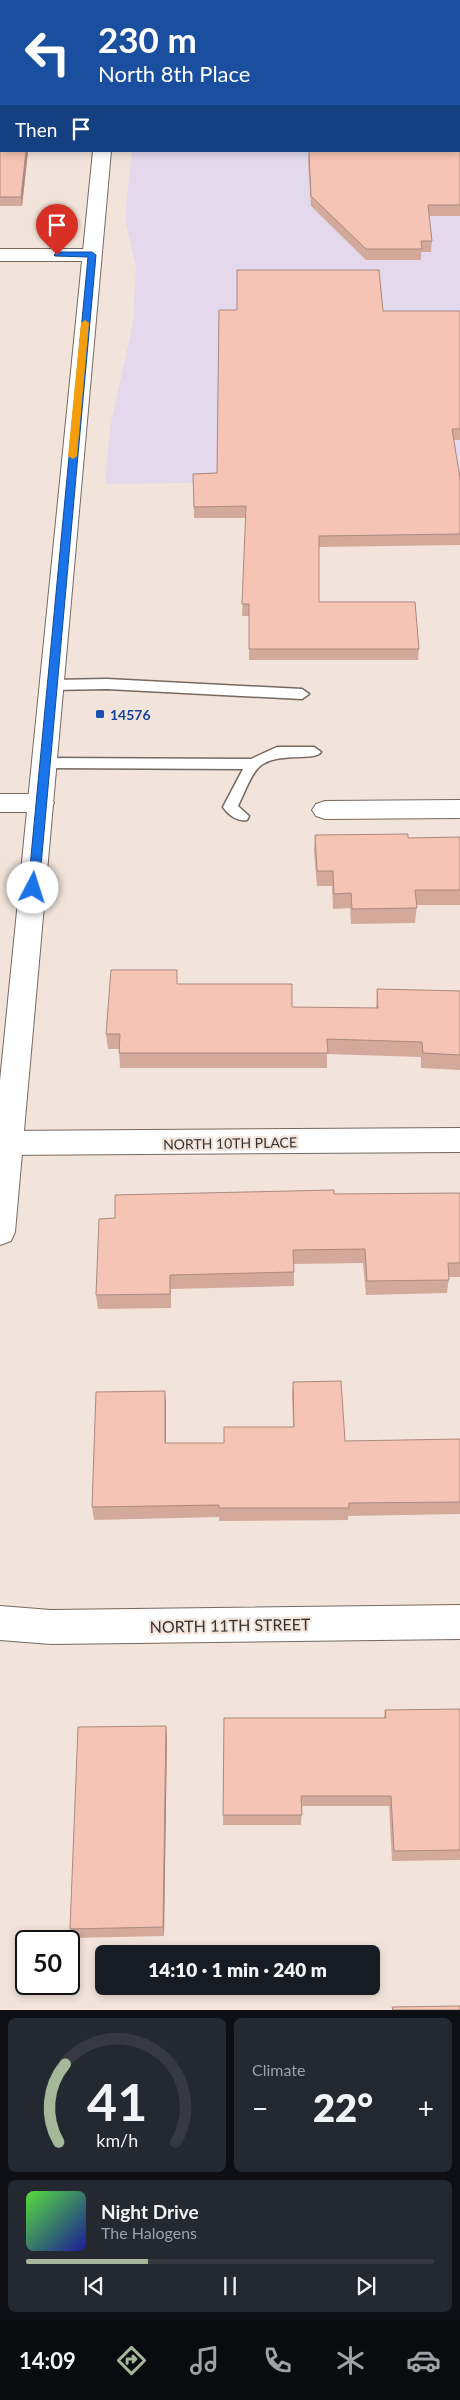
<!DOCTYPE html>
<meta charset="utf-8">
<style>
body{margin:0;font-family:Lato,sans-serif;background:#242831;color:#f1f3f6;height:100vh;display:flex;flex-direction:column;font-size:19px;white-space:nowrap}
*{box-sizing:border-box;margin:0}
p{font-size:16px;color:#9ea1a6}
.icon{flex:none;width:28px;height:28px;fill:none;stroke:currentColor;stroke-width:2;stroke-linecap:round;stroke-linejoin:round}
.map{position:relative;height:2010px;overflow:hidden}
.side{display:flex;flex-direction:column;gap:8px;padding:8px;background:#0d0f14;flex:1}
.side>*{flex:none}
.banner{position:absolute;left:0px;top:0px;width:460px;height:152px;box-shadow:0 2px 8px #0003;background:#1a4fa0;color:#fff;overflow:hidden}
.speed{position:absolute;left:15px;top:1930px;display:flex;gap:10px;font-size:25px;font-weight:700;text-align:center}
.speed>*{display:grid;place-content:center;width:65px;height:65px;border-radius:50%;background:#171b24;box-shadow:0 2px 8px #0003;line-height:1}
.speed .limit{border:2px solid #111;border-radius:8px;background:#fff;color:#111}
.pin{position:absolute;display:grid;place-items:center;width:42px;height:42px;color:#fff;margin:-51px -21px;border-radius:50% 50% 50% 0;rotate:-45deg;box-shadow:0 0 5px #0007}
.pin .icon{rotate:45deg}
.me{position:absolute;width:55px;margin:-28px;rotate:5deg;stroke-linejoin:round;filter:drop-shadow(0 0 4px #0008)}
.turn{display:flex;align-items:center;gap:18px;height:105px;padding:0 15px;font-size:22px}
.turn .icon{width:65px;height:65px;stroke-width:2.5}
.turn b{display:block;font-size:35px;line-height:42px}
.then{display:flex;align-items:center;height:48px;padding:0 15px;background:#0003;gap:10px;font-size:19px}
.big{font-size:38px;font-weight:800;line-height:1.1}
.side .tile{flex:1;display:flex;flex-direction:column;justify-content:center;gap:8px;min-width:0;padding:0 18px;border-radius:8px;background:#242831}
.side .dial{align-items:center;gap:0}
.dial svg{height:130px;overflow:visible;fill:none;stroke:#363941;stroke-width:7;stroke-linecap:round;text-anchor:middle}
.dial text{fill:#f1f3f6;stroke:none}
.song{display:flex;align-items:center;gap:15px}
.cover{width:60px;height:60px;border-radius:8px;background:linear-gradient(135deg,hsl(110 70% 55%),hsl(240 70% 35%))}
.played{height:5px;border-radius:2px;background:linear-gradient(90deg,#a5b89a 30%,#363941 30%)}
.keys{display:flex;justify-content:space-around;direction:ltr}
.heat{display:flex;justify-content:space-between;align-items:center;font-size:28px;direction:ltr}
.side .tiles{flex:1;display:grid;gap:8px;grid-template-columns:1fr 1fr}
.tile:last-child{grid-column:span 2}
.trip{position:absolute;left:95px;top:1945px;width:285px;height:50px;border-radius:8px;background:#171b24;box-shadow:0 2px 8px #0003;font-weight:800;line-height:50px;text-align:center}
.dock{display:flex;height:80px;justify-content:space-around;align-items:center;background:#090b0e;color:#9ea1a6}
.dock .icon{width:35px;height:35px}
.dock .active{color:#a5b89a}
.dock b{font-size:22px;color:#f1f3f6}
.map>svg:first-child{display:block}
</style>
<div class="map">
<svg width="460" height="2010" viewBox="0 0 460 2010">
<rect width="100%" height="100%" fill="#f2e4da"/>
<path fill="#e3d8ec" d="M153,0H460V11L459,1Z
M132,151H455L460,185V480L105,484L110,428L133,323L136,267L125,218Z"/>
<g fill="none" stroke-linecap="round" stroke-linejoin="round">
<g stroke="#756960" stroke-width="3">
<path id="service" d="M107,679L302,689L309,694L302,699L107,689L52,690L45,685L52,680Z
M277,747H314L321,752C315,762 276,751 259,767C251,774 243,796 238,806L249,816L247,820C238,822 228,815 223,807L243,769L45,768L38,763L45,758L251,759Z"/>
</g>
<g stroke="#756960" stroke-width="2">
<path id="minor" d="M0,249H92L99,251L101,255L99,259L92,261H0Z
M0,794H41L50,797L54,803L50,809L41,812H0Z
M460,800V818L325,819L316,816L312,810L316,804L325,801Z
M460,1128V1152L0,1155V1131Z
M460,1605V1639L51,1644L0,1640V1606L51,1610Z"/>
</g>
<g stroke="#756960" stroke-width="2">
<path id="secondary" d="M93,151H111L15,1232L11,1241L0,1245V1081Z"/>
</g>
<use href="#service" fill="#fff" fill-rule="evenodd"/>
<use href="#minor" fill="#fff" fill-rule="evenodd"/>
<use href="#secondary" fill="#fff" fill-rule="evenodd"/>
</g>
<path fill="#d3a99b" d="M0,0H22V1H1V151H28L22,206H0Z
M460,3V216H429L432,241L431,252H421V260H366L311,206L308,162L309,151H459Z
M383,311H460V440H453L460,478V545L319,547V602L419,649L418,660H249V616H242L246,518H194L193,474L217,473Z
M315,835L408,838L460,837V905H417L415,923L351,924L350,908L333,909L332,886H317L314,851Z
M177,970V984L292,1007L376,1008L377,989L460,991V1070L421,1068V1057L327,1054V1068H120L119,1049H108L106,1034Z
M460,1193V1277H449L447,1293L366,1295L363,1263L294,1264V1286L171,1289V1308L98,1309L96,1295L115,1218L334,1194Z
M293,1382L345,1441L460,1439V1514L348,1516V1520L219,1521V1517L94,1520L92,1507L166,1404V1443H224L293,1427L292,1395Z
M460,1709V1860L392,1861L389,1806H302L301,1825H223L224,1718H384L385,1710Z
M167,1737L164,1936L72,1938L70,1929Z"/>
<path fill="#ac897e" d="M26,151H28L22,206L21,197Z
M165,1391L166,1404V1456L165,1443Z
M166,1726L167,1737L164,1936L163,1927Z"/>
<path fill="#f5c4b4" stroke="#ac897e" d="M0,0H19V1H1V13H0Z
M322,0H401V1H322Z
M459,3H460V205H428L432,241H421L422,249H366L311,196L309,151H459Z
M0,21H1V62L0,61Z
M1,65V151H26L21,197H0V70Z
M237,270H379L383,311H460V429H452L460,478V534L319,536V602H415L419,649H249V604H242L246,506L194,507L193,474L217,473L219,310H237Z
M408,834V838L460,837V890H415L417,908L352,909L351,893L334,894L333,871H317L315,835Z
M111,970H177V984H292V1007L378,1008L377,989L460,991V1055L423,1053L422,1042L327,1039L328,1053H119L120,1034H106Z
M334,1190V1194L460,1193V1263H448L449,1280L367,1281L365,1249L293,1250L294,1272L170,1275V1294L96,1295L99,1219L115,1218V1195Z
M341,1381L345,1441L460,1439V1502L349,1503V1508H219V1505L92,1507L96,1392L165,1391V1443H224V1427H294L293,1382Z
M460,1709V1850L394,1851L391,1796H301L302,1815H223L224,1718H386L385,1710Z
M166,1726L163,1927L70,1929L78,1727Z
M460,2006V2010H393L392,2007Z"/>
<path fill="#1a73e8" stroke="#114b97" d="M57,252H92L96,255L39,888L33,892L28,888L88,257L55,256L54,255Z"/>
<path fill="#f59e0b" d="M85,320L89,323L77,456L73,459L68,456L81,323Z"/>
<rect fill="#1a4fb4" stroke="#f2e4da" stroke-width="2" x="95" y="709" width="10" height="10" rx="2.5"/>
<g text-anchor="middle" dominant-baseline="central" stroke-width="4.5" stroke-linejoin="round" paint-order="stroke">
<g font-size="14" font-weight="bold" fill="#164399" stroke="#f2e4da" text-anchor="start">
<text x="110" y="714">14576</text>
</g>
<g font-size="14" fill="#38332f" stroke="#f2e4da">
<text transform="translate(230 1143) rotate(-1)">NORTH 10TH PLACE</text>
</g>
<g font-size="16" fill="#38332f" stroke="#f2e4da">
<text transform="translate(230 1625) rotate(-1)">NORTH 11TH STREET</text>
</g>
</g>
</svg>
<div class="speed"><div class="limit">50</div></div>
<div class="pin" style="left:57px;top:255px;background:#d93025"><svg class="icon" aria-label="arrive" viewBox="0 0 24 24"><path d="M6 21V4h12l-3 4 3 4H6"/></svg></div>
<svg class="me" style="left:33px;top:888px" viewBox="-20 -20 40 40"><circle r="19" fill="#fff"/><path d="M0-13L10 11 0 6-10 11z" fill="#1a73e8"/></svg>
<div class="trip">14:10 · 1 min · 240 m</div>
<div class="banner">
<div class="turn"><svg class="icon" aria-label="left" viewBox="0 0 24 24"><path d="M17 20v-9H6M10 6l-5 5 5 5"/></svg><div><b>230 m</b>North 8th Place</div></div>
<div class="then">Then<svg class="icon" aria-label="arrive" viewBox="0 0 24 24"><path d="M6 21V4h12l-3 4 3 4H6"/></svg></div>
</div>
</div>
<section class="side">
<div class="tiles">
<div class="tile dial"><svg viewBox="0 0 100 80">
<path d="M14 69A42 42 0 1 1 86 69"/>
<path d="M14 69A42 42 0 0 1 18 21" stroke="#a5b89a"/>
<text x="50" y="56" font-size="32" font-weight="700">41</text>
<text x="50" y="72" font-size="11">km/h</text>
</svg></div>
<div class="tile"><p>Climate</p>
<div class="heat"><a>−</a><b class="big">22°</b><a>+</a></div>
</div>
<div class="tile">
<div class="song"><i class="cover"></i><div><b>Night Drive</b><p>The Halogens</p></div></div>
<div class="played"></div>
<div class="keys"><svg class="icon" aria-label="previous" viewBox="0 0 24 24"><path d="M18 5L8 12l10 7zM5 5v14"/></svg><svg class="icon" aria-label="pause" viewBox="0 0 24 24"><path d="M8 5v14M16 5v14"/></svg><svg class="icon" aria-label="next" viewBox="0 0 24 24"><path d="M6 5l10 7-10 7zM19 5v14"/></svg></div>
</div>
</div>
</section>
<nav class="dock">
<b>14:09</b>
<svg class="icon active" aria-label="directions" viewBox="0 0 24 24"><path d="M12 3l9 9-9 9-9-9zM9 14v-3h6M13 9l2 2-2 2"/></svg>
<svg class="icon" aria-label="music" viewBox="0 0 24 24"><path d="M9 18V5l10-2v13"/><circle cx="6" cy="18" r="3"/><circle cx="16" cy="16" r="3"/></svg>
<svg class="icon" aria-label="phone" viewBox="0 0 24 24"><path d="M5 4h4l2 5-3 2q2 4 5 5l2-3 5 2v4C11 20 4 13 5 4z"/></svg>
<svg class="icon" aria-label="climate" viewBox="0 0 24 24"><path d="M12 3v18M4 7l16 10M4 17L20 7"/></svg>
<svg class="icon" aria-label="car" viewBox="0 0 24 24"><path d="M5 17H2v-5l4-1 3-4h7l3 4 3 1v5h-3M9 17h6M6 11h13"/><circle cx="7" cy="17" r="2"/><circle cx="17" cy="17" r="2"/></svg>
</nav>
